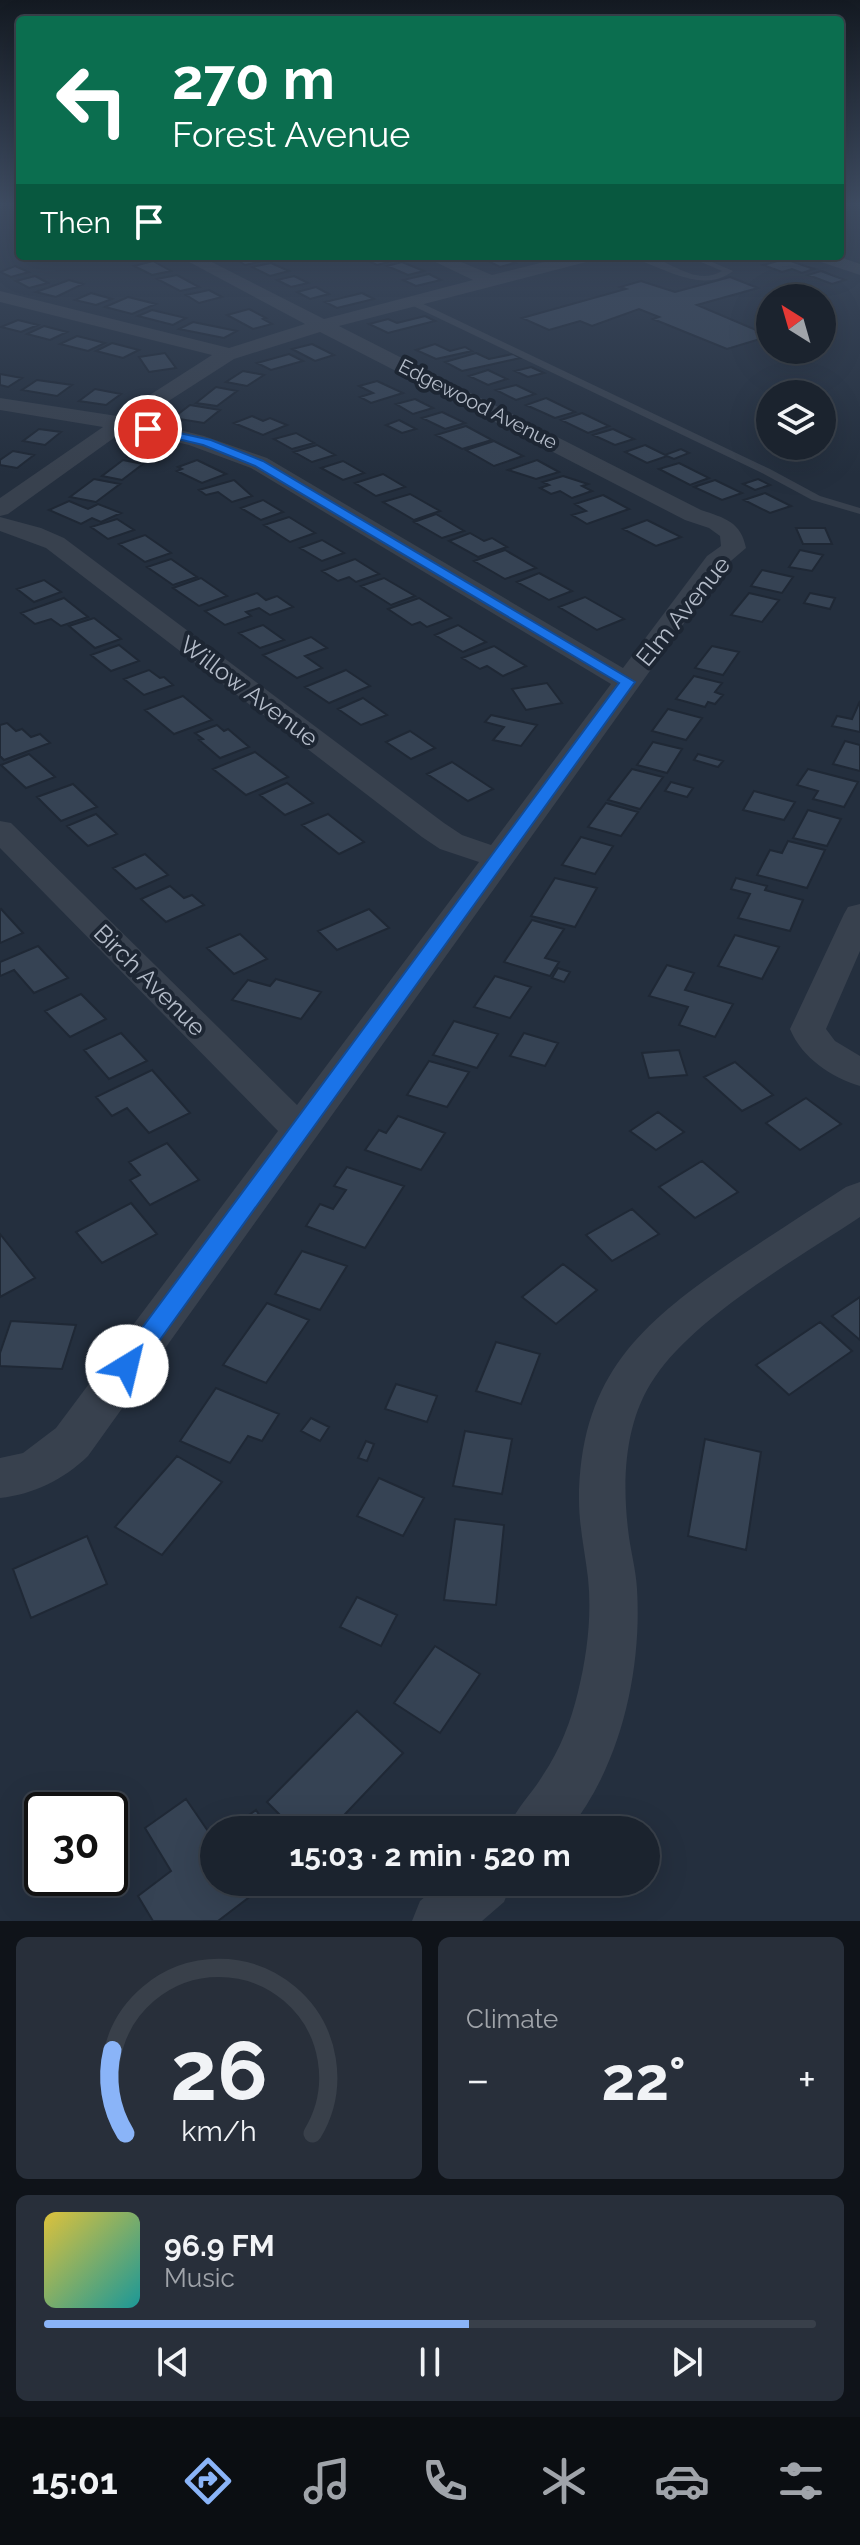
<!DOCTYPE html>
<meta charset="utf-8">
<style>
body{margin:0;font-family:Raleway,sans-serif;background:#282f3a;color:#f1f3f6;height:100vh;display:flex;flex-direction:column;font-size:30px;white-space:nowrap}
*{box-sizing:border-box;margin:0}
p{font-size:26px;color:#a0a4aa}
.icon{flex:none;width:44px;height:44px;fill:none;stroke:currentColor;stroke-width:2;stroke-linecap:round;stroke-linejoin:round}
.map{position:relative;height:1921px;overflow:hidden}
.panel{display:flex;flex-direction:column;gap:16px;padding:16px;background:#0f1319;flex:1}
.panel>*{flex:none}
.guide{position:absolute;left:16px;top:16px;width:828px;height:244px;border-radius:8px;box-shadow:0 8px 32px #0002,0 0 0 2px #39404a;background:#0b6e4f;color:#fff;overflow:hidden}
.needle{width:52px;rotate:323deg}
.buttons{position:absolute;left:756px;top:284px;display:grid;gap:16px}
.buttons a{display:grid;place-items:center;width:80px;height:80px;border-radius:50%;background:#1b232e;box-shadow:0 8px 32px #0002,0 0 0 2px #39404a;font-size:40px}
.speed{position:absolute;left:24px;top:1792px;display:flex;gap:16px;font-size:40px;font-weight:700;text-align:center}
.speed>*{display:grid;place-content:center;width:104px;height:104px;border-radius:50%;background:#1b232e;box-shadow:0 8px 32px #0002,0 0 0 2px #39404a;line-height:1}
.speed .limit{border:4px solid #111;border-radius:12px;background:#fff;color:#111}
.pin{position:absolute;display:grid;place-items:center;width:68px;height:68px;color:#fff;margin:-34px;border:4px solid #fff;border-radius:50%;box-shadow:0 2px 8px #0007}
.me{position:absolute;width:88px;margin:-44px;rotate:36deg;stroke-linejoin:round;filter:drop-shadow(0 0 6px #0008)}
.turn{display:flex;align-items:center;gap:28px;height:168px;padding:0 24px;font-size:36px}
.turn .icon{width:104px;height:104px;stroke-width:2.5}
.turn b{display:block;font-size:56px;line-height:68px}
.then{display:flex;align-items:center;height:76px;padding:0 24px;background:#0003;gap:16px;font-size:30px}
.big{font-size:60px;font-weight:700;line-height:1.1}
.panel .card{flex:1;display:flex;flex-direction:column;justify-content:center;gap:12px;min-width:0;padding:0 28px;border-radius:12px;background:#282f3a}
.panel .dial{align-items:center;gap:0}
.dial svg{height:208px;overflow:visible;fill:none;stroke:#39404a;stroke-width:7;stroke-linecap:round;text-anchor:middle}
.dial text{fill:#f1f3f6;stroke:none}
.song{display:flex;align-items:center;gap:24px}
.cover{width:96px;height:96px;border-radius:12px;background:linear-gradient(135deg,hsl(50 70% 55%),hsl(180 70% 35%))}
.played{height:8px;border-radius:4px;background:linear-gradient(90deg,#8ab4f8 55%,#39404a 55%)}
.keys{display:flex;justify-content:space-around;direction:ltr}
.heat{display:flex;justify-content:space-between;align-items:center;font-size:44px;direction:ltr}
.panel .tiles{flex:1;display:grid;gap:16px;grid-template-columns:1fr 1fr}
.card:last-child{grid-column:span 2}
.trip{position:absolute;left:200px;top:1816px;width:460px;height:80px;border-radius:40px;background:#1b232e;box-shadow:0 8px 32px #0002,0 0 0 2px #39404a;font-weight:700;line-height:80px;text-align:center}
.menu{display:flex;height:128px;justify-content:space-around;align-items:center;background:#0b0e12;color:#a0a4aa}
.menu .icon{width:56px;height:56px}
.menu .on{color:#8ab4f8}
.menu b{font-size:36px;color:#f1f3f6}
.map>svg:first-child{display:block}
</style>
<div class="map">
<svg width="860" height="1921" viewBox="0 0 860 1921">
<rect width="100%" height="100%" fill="#242f3e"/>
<path fill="#364354" stroke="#1f2835" stroke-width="2" d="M231,256H270L275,258L245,265Z
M358,256H386L396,260L377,265Z
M498,256L515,263L500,267L482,258Z
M785,259L814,269L802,273L792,269L782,272L763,265Z
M153,261L171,271L152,275L134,266Z
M402,262L424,271L408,275L387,266Z
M271,263L289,271L270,276L252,267Z
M15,266L29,272L11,277L0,272Z
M821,271L845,280L832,284L808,275Z
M429,274L441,280L416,286L403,280Z
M177,275L199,287L180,291L157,279Z
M35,276L48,283L29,288L16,281Z
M294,276L308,283L291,287L277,280Z
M730,277L758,288L697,305L770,336L727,349L653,319L659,317L639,309L592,326L580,321L549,330L522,318L626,289L620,287L641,281L675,292Z
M69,280L83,284L56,297L36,292Z
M316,287L329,294L310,299L297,292Z
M209,290L222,297L199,303L186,295Z
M91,293L112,299L96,305L75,300Z
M362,293L374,299L337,308L325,302Z
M128,297L156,304L132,314L105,307Z
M249,309L266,318L263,319L272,324L253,329L227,315Z
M152,310L186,318L173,325L138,316Z
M425,316L435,321L388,333L369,324L388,319L397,323Z
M18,320L38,325L21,332L1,327Z
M193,322L237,331L224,338L179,329Z
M44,326L67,332L50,340L27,334Z
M77,336L105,343L88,351L60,344Z
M112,343L139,350L123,358L96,351Z
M312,344L334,355L315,361L292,349Z
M435,344L450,351L465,347L472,351L436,359L416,350Z
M165,353L176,368L149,372L139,357Z
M476,353L489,359L513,354L520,358L462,371L445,362Z
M289,354L303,361L271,370L257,363Z
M531,367L544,373L528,377L515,371Z
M488,370L507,379L488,385L469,376Z
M243,371L264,375L247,386L226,382Z
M0,374L22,378L8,387L0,385Z
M37,380L72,385L57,396L22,390Z
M377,381L403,393L371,403L360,397L373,393L359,386Z
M516,385L535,394L516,400L496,390Z
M216,387L237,391L217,406L196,403Z
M95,389L121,394L106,405L79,401Z
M546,398L575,412L555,418L526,405Z
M415,399L433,408L413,414L396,404Z
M190,405L220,410L204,423L173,418Z
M442,412L465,423L445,429L422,418Z
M582,413L609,426L588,433L561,420Z
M252,416L263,421L270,418L287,425L263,435L234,423Z
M399,420L416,429L402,433L386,425Z
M466,426L492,440L462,449L436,435Z
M39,429L61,432L45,445L23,441Z
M613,429L634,439L615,445L593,435Z
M296,433L314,443L292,449L274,439Z
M494,441L523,456L494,466L466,450Z
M145,443L175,449L158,462L127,457Z
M317,445L335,455L312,462L294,452Z
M645,445L665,455L681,449L689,453L674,459L667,456L647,463L625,452Z
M13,451L34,455L17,468L0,465V460Z
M123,460L143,464L122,480L102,476Z
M197,460L226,474L202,483L177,471L182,469L178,467Z
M537,460L559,472L536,479L508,470Z
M343,461L364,473L343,480L321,468Z
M679,463L709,478L690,485L659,469Z
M383,474L405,487L376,496L355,483Z
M563,476L588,484L582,486L592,491L572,498L560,491L551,494L540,488L549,485L543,482Z
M94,479L120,484L96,502L70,497Z
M758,479L770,485L755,490L743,484Z
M234,480L252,496L232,502L218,492L206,495L199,490Z
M715,480L742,493L722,500L694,487Z
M765,493L791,506L770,513L744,500Z
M410,494L440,511L414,520L383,502Z
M603,495L629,509L587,524L572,515L586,511L575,504Z
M263,500L283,512L261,520L241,508Z
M69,501L88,509L98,504L121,513L101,522L92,518L81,524L49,510Z
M436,514L464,531L442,538L414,522Z
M289,517L315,533L290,542L264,525Z
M117,519L134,530L108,539L91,527Z
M647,520L681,537L656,546L623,529Z
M796,528H825L832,544H803Z
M470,533L484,541L492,538L507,547L478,557L449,541Z
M145,535L171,553L145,562L119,544Z
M322,540L344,553L322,561L300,548Z
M505,550L536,568L505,579L474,561Z
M800,550L823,555L812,571L789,567Z
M171,559L197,577L173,585L147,567Z
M355,559L379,574L356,582L349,577L338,581L322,571Z
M762,570L793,577L782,593L751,586Z
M539,573L572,591L549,600L517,582Z
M201,578L227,596L199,606L173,588Z
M384,578L415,596L391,605L361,586Z
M44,580L61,592L34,602L17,589Z
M257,593L266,600L277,596L293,607L270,615L259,608L246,612L251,616L225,625L205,611Z
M749,593L779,600L762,622L731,615Z
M810,593L835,598L830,609L804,603Z
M585,597L624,619L597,630L559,607Z
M64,598L88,617L61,626L51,619L35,624L21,613Z
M419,598L451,618L427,627L420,622L412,625L388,609Z
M94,618L121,639L95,648L69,626Z
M263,625L284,640L260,648L239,633Z
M458,625L486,642L463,652L435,635Z
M311,637L327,648L305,656L322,668L297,678L263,655Z
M119,645L139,661L111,671L91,655Z
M494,646L526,666L503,676L487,666L480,669L462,658Z
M712,646L739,652L723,675L695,668Z
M149,670L160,678L164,677L173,685L144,695L124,679Z
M346,670L370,686L329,703L305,687Z
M694,676L722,683L715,692L723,695L715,704L708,702L705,707L676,699Z
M547,683L562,703L526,710L512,689Z
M183,696L212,720L174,734L145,710Z
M363,698L387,715L361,725L338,709Z
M860,701V732L832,726L837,716L852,719Z
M668,709L702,718L686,740L652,731Z
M491,715L537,725L521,746L493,740L504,727L485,722Z
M7,723L16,731L22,729L31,737L40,734L50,743L4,760L0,756V725Z
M217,725L224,731L228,729L249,747L220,758L199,740L203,739L195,733Z
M410,731L435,748L411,759L386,742Z
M845,741L860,745V771L833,764Z
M653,742L682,749L667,773L637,765Z
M255,752L288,777L246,795L213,769Z
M29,754L55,777L26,788L1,765Z
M698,754L723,761L718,767L694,760Z
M452,762L493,789L468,801L427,774Z
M632,769L663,777L640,809L608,800Z
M808,769L858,782L844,807L813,799L818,791L797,785Z
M671,782L693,788L687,797L665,791Z
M287,783L313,803L285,815L260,795Z
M73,784L97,807L61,821L37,797Z
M754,791L795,802L784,820L743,810Z
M606,803L638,812L621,836L588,827Z
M808,810L841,819L827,846L793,838Z
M96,814L117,834L88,846L67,826Z
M328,814L364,842L339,854L302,825Z
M581,837L613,846L595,874L562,865Z
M788,841L825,850L807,888L757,875L770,850L782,853Z
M145,854L168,875L136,889L113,868Z
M555,878L597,888L575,927L531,916Z
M736,878L767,886L765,890L803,900L790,931L738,918L750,894L731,889Z
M170,886L184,898L192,895L204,905L166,922L141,899Z
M1,909L23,933L0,943V910Z
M369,909L389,928L337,950L318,931Z
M532,920L564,929L545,958L559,962L550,976L504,962Z
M240,934L267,959L234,974L207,948Z
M735,935L779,947L762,979L718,966Z
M38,946L68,978L34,993L14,970L0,976V962Z
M667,965L694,973L685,990L733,1004L715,1037L679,1025L688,1007L649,996Z
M558,968L570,972L564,982L552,978Z
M495,976L531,987L510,1018L474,1007Z
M276,979L321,992L301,1019L232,1000L248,980L270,986Z
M81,994L106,1019L70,1037L45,1011Z
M454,1021L498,1034L477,1068L433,1055Z
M121,1033L147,1061L109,1079L84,1050Z
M524,1033L558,1043L545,1066L510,1056Z
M679,1050L687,1075L649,1078L642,1053Z
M429,1061L469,1072L447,1107L407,1095Z
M735,1062L773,1095L742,1111L704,1077Z
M152,1070L190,1113L149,1133L127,1108L112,1116L96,1097Z
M806,1098L841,1124L800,1150L766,1123Z
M658,1112L684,1132L656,1150L630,1131Z
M398,1116L445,1133L421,1170L365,1150L379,1130L386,1133Z
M167,1143L199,1180L150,1205L130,1180L140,1175L129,1162Z
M702,1161L738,1192L695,1218L659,1187Z
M347,1167L404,1186L365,1248L306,1226L320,1204L333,1209L346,1190L334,1186Z
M131,1203L157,1234L102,1263L76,1232Z
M632,1209L659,1234L612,1261L586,1235Z
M0,1234L35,1278L0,1297Z
M302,1251L347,1266L320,1310L275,1294Z
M563,1264L597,1290L556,1324L522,1297Z
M860,1297V1340L832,1316Z
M267,1303L309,1320L266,1383L223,1365Z
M11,1321L76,1325L62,1369L0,1366V1353Z
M820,1322L852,1351L789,1395L756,1365Z
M496,1342L540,1354L521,1404L476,1391Z
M396,1384L437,1396L427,1422L385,1409Z
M216,1388L279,1414L262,1441L248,1436L230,1463L180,1441Z
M311,1418L329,1427L320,1441L301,1431Z
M465,1431L512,1439L502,1494L453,1486Z
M705,1439L761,1452L746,1550L688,1536Z
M366,1441L374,1444L367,1461L358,1458Z
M177,1456L222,1482L162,1555L115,1527Z
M379,1478L424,1498L403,1536L357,1516Z
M455,1519L504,1525L496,1605L444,1600Z
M87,1536L107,1584L31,1618L13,1569Z
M357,1597L397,1615L381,1646L340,1627Z
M435,1646L480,1674L440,1733L394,1703Z
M357,1711L403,1753L330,1830H295L267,1802Z
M186,1799L214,1840V1882H269L218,1921H153L138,1896L171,1871L145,1828Z
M256,1810L269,1830H228Z"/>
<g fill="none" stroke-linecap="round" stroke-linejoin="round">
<path fill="#38414e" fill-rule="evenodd" d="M641,256C668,256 693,288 722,271L687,256H698L733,271C706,292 672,273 644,262Z
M409,300H415L770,469L820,496L860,508V514L812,500L762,473L409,304Z"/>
<path fill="#38414e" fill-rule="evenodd" d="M178,256H200L324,319L473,280L423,256H447L492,275L568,256H597L594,260L339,326L701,510C725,518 741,522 746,548L725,566L88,1456C63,1480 34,1494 0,1498V1458L23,1453L56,1428L278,1131L0,848V821L11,823L297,1105L479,862L440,849L422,837L46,548L0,531V517L41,528L64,538L444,823L462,835L491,845L611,684L251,468L189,445L125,430L8,514L0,516V498L103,427L0,410V398L117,416L212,355L0,302V291L229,348L305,324ZM320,332L685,520L709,528L720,536L721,546L707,556L623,668L267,458L204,436L139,420L234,359Z
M812,256H837L860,264V275L815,260Z
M860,904V951L826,1029L835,1041L860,1056V1086C831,1077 802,1058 790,1029L844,914L848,907Z
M860,1182V1217C797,1259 697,1315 655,1377C625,1420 622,1478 628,1529C630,1549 636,1569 637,1589C642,1670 621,1765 569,1830H507C516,1808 531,1795 543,1775C560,1750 571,1721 578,1692C587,1655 592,1616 588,1578C585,1552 579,1526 579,1500C580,1374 643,1321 740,1256C775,1233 810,1210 846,1187Z
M442,1882H512L504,1902L482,1921H412L420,1901Z"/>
</g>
<linearGradient id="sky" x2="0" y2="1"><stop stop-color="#141a22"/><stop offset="0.43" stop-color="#3f4d63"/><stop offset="1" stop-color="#3f4d63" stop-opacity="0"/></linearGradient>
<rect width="860" height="474" fill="url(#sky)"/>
<path fill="#1a73e8" stroke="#114b97" stroke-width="2" d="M148,426L211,440L263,461L635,682L136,1373L127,1376L119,1373L116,1366L119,1359L619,683L255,466L203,445L144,431L143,429Z"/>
<g text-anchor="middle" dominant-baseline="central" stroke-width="8" stroke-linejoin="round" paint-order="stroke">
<g font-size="20" fill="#b4bcc9" stroke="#1d2633">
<text transform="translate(478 404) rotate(27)">Edgewood Avenue</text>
</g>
<g font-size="24" fill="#b4bcc9" stroke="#1d2633">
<text transform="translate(683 611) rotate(-51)">Elm Avenue</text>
<text transform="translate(249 691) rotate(37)">Willow Avenue</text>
<text transform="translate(150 980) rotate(45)">Birch Avenue</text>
</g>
</g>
</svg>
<div class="buttons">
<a><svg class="needle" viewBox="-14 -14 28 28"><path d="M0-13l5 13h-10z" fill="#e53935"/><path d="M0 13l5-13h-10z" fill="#a0a4aa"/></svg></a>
<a><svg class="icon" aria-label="layers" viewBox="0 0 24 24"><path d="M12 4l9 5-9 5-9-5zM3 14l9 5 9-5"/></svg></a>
</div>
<div class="speed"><div class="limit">30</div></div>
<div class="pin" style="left:148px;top:429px;background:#d93025"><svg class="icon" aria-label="arrive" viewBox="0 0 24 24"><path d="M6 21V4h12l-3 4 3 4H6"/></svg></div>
<svg class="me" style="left:127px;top:1366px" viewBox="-20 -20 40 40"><circle r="19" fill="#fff"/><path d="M0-13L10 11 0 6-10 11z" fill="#1a73e8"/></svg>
<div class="trip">15:03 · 2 min · 520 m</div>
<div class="guide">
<div class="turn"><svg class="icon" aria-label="left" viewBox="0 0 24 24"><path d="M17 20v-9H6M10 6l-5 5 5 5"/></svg><div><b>270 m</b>Forest Avenue</div></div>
<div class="then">Then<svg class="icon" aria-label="arrive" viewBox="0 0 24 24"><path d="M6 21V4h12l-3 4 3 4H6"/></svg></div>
</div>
</div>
<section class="panel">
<div class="tiles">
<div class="card dial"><svg viewBox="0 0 100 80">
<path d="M14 69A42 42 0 1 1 86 69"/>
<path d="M14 69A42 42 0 0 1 9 37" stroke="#8ab4f8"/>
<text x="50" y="56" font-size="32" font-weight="700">26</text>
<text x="50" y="72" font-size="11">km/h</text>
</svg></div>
<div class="card"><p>Climate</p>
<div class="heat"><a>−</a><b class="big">22°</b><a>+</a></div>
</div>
<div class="card">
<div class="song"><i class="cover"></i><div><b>96.9 FM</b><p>Music</p></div></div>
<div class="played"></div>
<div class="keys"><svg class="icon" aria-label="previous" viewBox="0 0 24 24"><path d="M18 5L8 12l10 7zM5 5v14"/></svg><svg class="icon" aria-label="pause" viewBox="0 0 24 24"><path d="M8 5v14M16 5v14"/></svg><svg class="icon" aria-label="next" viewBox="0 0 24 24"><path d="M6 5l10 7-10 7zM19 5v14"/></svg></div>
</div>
</div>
</section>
<nav class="menu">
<b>15:01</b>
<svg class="icon on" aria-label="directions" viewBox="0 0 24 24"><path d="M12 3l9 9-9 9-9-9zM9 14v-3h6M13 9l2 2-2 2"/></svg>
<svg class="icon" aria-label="music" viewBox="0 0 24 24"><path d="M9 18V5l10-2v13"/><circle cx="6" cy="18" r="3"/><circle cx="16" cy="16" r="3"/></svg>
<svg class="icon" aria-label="phone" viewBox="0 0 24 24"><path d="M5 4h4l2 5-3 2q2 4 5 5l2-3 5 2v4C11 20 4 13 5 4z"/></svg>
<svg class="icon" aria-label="climate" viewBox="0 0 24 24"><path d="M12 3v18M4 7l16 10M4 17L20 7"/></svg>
<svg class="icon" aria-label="car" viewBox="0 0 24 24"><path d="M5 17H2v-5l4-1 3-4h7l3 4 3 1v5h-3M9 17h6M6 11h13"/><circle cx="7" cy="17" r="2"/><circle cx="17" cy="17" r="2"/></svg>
<svg class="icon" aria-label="filters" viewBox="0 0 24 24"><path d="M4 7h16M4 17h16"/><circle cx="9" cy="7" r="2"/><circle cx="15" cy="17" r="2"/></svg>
</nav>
